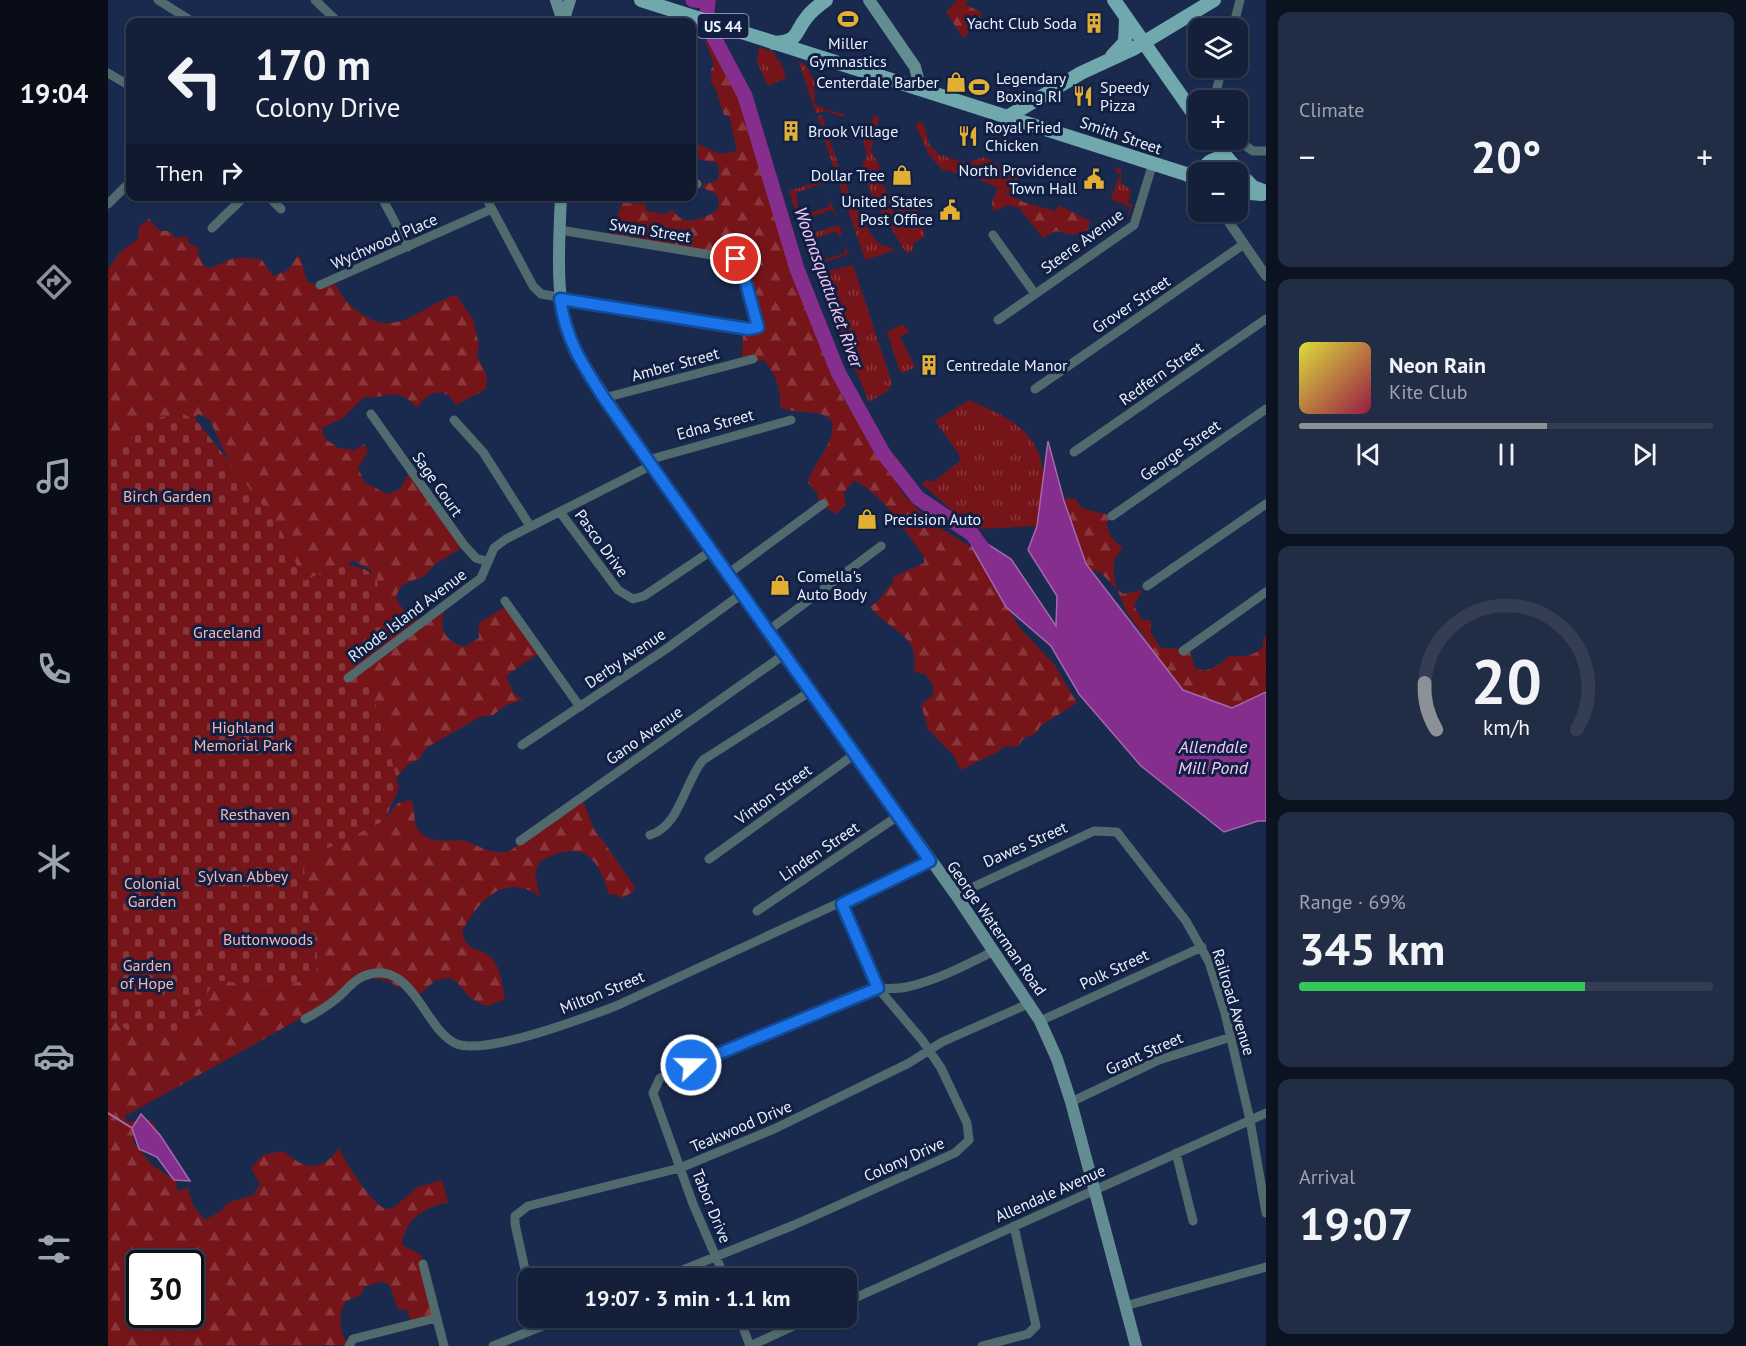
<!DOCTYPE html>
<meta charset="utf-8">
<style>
body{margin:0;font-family:"PT Sans",sans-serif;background:#212d45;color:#f1f3f6;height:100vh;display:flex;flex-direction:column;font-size:22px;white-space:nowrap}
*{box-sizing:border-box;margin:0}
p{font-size:20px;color:#9da3af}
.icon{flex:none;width:33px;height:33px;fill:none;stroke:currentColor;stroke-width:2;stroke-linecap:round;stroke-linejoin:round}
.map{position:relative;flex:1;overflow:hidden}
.drawer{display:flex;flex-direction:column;gap:12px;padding:12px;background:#0b1220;width:480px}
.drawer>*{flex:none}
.hud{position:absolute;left:18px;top:18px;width:570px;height:183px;border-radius:12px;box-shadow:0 2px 4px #0004,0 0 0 2px #333e54;background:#14203a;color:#f1f3f6;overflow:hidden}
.tools{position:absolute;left:1080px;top:18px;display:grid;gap:12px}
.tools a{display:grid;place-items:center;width:60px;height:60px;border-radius:12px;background:#14203a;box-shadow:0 2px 4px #0004,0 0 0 2px #333e54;font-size:30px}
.speed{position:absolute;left:18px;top:1250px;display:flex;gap:12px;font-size:30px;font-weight:700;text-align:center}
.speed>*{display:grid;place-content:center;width:78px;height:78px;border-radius:50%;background:#14203a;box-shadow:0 2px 4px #0004,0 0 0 2px #333e54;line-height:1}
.speed .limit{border:3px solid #111;border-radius:9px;background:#fff;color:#111}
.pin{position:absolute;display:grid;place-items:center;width:51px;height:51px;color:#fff;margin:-26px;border:3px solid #fff;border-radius:50%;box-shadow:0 2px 6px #0007}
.me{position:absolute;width:66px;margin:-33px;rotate:69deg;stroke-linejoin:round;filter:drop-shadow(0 0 4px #0008)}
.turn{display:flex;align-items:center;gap:21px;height:126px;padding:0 30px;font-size:27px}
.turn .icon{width:78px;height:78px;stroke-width:2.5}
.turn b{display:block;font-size:42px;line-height:51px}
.then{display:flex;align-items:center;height:57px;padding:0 30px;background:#0003;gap:12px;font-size:22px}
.big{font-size:45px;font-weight:600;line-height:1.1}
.drawer .widget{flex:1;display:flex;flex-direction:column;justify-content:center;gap:9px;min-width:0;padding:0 21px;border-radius:12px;background:#212d45}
.drawer .dial{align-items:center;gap:0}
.dial svg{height:156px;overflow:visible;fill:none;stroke:#333e54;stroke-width:7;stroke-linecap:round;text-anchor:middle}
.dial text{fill:#f1f3f6;stroke:none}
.song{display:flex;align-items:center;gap:18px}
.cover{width:72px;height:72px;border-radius:9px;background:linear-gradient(135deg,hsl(60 70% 55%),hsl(340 70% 35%))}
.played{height:6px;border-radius:3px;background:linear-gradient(90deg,#8c9099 60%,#333e54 60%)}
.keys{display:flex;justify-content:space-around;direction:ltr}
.heat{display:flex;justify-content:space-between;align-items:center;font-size:33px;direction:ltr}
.charge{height:9px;border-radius:4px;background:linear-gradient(90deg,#34c759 69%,#333e54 0)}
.trip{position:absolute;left:410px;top:1268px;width:339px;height:60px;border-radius:12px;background:#14203a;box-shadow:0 2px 4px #0004,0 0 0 2px #333e54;font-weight:600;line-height:60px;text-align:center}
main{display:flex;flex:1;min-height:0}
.tab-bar{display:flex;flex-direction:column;width:108px;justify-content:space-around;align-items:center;background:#080d17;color:#9da3af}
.tab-bar .icon{width:42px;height:42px}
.tab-bar .current{color:#8c9099}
.tab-bar b{font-size:27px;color:#f1f3f6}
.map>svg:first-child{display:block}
</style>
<main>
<nav class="tab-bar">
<b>19:04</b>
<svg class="icon current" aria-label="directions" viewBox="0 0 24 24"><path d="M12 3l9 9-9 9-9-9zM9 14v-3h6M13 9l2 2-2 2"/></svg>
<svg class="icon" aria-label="music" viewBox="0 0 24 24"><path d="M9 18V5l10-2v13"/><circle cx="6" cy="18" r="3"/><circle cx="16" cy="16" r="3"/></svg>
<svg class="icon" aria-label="phone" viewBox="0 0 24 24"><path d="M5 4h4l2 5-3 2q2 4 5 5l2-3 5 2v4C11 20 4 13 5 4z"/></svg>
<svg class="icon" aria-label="climate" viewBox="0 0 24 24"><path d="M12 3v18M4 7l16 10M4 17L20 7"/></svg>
<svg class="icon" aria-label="car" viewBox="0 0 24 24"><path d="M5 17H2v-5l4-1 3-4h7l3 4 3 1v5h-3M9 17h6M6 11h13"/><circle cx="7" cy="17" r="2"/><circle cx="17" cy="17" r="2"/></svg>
<svg class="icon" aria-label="filters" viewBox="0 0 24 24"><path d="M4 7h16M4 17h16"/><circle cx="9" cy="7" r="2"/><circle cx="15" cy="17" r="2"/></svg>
</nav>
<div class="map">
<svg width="1158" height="1346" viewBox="0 0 1158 1346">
<defs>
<pattern id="grass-tufts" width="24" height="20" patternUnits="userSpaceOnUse" patternTransform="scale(1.5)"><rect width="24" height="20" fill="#761519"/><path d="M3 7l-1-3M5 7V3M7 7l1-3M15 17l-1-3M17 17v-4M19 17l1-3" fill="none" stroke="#8a373c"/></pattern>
<pattern id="forest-firs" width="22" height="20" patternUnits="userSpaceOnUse" patternTransform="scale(1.5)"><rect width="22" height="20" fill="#761519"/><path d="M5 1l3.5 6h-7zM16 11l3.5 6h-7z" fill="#8a373c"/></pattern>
<pattern id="cemetery-stones" width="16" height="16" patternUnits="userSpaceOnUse" patternTransform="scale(1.5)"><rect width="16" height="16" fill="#761519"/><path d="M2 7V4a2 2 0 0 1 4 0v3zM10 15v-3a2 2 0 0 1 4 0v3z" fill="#8a373c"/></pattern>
</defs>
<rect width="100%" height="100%" fill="#1a2a4e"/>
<path fill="url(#grass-tufts)" d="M651,47L668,53L667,58L673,62L678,78L660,86L649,62Z
M690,60L698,66L710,87L706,86L707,104L719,110L736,114V117L717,111L708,113Z
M714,115C720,140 752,229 772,244C775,246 781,247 785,248V251L757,260L717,142L714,127L709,116Z
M766,115L771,117L763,150L772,168L768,171L782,198H786L781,204L786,212L807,205L819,227L814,230L817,236L806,243L805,250L799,254L764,198L754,166L759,155L755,140L759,137Z
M812,121L816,125L821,144L830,154L858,163L877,157L903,173L906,166L911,182L903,194L870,179L833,169L820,153L808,126Z
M1008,168L1013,169V183L1023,190L1020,203L1025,205L1020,217L1022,207L1003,199L1012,174L1008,172Z
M712,175L718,190L715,183L688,193L690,209L693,208L695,215L722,206L721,198L728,215L723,210L697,219L698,235L731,225L734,234L730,236L728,231L705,239L706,245L702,247L705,255H710L712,261L737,253L736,245L741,254L705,266L681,191L713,181Z
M745,265L784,383L781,390L761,402L707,274Z
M795,324L801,332L792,337L807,367L795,373L792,372L779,332Z
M861,400C897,416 932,430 935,474C936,491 930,509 929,526L865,529L814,484L819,480L825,482L852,461L851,454L827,421Z"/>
<path fill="url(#forest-firs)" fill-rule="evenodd" d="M849,0H860L857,4L874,13L870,21L862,23L859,35L855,38L838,12Z
M604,31L640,111L660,166L692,291L735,398L796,495L821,521L863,547L911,627L946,664L969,703L932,726L929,733L916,738L910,746L895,747L890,752L852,770L847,757L820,729L813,704L825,695V685L817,674L806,672C812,633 782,632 762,607C776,598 776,591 786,581L785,577L816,563V556C794,528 778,497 746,480L736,493L738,505L728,514L711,503L709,492L700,483C705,461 728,445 724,421C711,407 690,416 672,407C674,390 667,373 656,360L639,363L634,361L635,330H649L628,262L505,239L508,219L517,197H535L539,211L557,214L565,210C575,228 596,219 609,210L611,202L609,195L592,186L610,180L611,166L607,162L593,160L584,152V141L611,154L629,151L621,116L616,115L608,90L602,80L604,78L603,69L606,65L598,43Z
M890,188L915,202L948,211L951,205L982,221L980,230L964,235L948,231L935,238L911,208L901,205L885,211L884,202Z
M41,219L52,231H61L68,238L79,236L81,244L89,246C96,285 109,260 129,258C137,257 145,259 153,259L165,276L180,270L191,254L199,281L214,288L228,284C232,296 242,306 252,313C290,340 313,305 348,295L365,319L371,345L369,356L379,376L378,389L348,405C345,402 343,396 338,394C326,388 315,399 309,408C289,385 282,399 256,397L235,418L214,428L217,439L231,448L247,450L256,444L260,451L250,468L257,483L280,494L292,489L302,472L353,548C341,557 328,560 320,572C311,584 293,576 288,598L298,614L311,621L336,610C331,629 336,640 356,647L371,638V623L400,605L431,653L398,676L406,694L415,700L398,705L385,715L372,717L318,748L311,759L299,765L288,778L248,677L265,600L263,570L244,560L235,574L188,621L171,525C135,499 120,460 102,420L90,414L85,423L0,476V269L13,251L30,239L31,227Z
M957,498L968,499L973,508L1004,516L998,523L1003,537L1015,549C1002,558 1005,575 1009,589L1015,594L1034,590L1026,606L1034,620H1043V633L1053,648L1081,649L1087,668L1097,671L1114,663L1121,656C1135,657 1144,657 1155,647V637H1158V712L1147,717L1082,698L1046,661L1041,644L1018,611L1009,589L992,572L972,568L956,510Z
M473,799C481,811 483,830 493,838L527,887L525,892L514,898L508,894L501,895C489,853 473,839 431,862L427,874L432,896C396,872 370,901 354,932C359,952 368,946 380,955C393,964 394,985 397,999L379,1006C353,997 361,990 343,978L328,980L308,997L278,980L256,978L206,1011L17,1116L18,1122L41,1120L49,1127L26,1134L25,1142L44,1165L68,1181L69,1191L80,1188L85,1205L97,1220L114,1210L119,1203L146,1195L152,1184L143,1168L155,1155L175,1151C196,1169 213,1174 231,1148C237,1163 263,1202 277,1209L285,1208L310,1187L334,1180L340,1202C316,1208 296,1219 294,1245L313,1255L328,1321L305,1328L299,1310L290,1309L281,1284L272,1282L256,1287L253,1295C247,1297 240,1299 236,1304C230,1316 231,1337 242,1345L0,1346V993L179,857L270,819L278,818L290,803L303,800C309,812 303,824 314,834C327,846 345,837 359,842C377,848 398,863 412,841ZM32,1263H82V1314H32Z"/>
<path fill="url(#cemetery-stones)" d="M73,413L89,421L171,526L196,581C226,567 239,556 269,577L275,633L254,657V668L272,716L291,788L276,821L200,858L196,870L210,963L207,976C173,992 143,984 107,980L74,1038L21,1031L0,1017V457L49,418Z"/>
<path fill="#862e8d" stroke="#a468af" stroke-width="1.5" d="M940,441L956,501L978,564L1075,690L1124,708L1158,692V821H1150L1116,832L1033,766L971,694L943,646L898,607L864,547V534L903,559L948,626L949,596L920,550L929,526Z
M33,1114L52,1135L82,1181L66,1180L49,1157L31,1149L24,1128Z"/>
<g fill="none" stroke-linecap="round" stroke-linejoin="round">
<path stroke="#a468af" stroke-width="2" d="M0,1113L24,1128"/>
<path stroke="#862e8d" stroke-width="15" d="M585,0L600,1L599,12
M603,32L637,96L689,269L730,372L775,453L810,498L864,534L875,549"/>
<path stroke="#506a6d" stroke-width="9" d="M50,0L85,22
M207,0L230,22
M1125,28L1132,0
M0,73L22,86
M1106,100L1114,68
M1129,140L1145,151H1158
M584,184H589
M160,196L173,209
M273,196L300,247
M377,196L425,286L433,294L641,329L650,328L636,276L628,259L452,230
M0,204L22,182
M104,228L137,196
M885,235L927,294
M212,285L384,209
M890,320L1026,225L1045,163
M927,389L1136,244
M496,398L645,359
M263,414L356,545L368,558L380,562
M346,420L375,452L422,526
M966,452L1158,319
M540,460L683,420
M452,512L510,590L525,599L536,596L603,551
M1004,516L1158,409
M621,573L715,504
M1039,586L1158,504
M397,601L472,707
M661,630L773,546
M1075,651L1158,592
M240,678L373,578L386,548L398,539L544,465
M414,745L558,649L635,593
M542,835C572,826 576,783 595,760L703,691
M412,841L677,654
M601,859L747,754
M848,895L986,831L1009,832L1078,921L1101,962L1117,1013L1142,1120L1158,1213
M649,911L790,816
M197,1019C208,1013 219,1007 228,999C237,992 245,980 256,976C304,956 317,1032 349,1044C380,1055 476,1018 508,1006L822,861
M932,1021L1094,947
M963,1102L1051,1060L1123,1037
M1068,1153L1085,1221
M315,1264L336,1346
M555,1278L686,1225L847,1153L861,1140L859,1123L833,1068L814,1040L770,988L734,904
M617,1278L585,1204L545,1093L552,1078L563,1073L680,1026L757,991C771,987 785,990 799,987C830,980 858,965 886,951
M420,1283L407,1224V1216L420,1206L572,1168L666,1129L801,1063L834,1042L922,1003
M738,1302L1158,1113
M1017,1306L1158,1267
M631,1317L642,1346
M241,1346L245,1339L328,1318
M385,1346L457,1317
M642,1346L705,1317
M874,1346L920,1334L928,1326L906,1226"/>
<path stroke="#506a6d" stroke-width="10" d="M1114,212L1158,276"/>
<path stroke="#638d92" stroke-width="12" d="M448,0L455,21
M761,0L807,67L810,79L808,89
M455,22L462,0
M453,196C451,249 445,308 469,356L603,551L848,895L932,1021L949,1059L963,1102L1028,1346"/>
<path stroke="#71a8ae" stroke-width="14" d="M533,0L1078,174L1090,181
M1006,0L1090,120
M666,43C692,42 686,32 699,17C704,10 711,5 718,0
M1004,56L1017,42L1018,20
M901,116L973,73L1025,49L1106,0
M1104,140L1128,168L1130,182
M1094,172C1099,160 1109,156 1122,161
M1130,172L1145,187L1158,192
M1130,192L1154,194"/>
</g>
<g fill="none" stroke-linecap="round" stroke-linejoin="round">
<g stroke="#114b97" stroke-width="15">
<path id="route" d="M583,1065L770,988L734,904L822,861L496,398C474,364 458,340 452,299L641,329L650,327L636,276L628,259"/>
</g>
<use href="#route" stroke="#1a73e8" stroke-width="10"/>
</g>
<defs>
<g id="stadium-bare" transform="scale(1.62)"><path d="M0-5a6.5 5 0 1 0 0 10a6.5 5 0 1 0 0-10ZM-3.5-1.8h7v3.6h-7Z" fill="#e2af34" stroke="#112042" stroke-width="2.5" paint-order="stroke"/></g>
<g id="building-bare" transform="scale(1.62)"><path d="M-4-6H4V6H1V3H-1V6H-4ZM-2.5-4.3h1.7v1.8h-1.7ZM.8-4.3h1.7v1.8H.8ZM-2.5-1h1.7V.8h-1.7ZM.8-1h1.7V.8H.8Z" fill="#e2af34" stroke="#112042" stroke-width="2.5" paint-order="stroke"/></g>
<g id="shop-bare" transform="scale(1.62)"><path d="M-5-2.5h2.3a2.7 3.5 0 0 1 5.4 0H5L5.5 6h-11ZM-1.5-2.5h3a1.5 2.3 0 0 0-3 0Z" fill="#e2af34" stroke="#112042" stroke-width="2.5" paint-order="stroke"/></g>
<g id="restaurant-bare" transform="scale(1.62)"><path d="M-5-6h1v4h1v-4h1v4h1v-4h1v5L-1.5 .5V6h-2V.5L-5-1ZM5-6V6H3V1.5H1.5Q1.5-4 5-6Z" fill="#e2af34" stroke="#112042" stroke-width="2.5" paint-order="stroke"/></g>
<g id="civic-bare" transform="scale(1.62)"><path d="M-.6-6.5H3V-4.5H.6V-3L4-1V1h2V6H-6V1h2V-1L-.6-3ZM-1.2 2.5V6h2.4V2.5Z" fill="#e2af34" stroke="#112042" stroke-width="2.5" paint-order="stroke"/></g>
</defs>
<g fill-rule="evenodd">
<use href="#stadium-bare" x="740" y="19"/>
<use href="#building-bare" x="986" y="23"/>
<use href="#shop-bare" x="848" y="82"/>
<use href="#stadium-bare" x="871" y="87"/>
<use href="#restaurant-bare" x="975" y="96"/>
<use href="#building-bare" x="683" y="131"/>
<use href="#restaurant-bare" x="860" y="136"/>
<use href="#shop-bare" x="794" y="175"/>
<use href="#civic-bare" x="986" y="179"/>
<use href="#civic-bare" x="842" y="210"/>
<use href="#building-bare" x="821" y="365"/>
<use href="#shop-bare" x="759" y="519"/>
<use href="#shop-bare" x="672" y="585"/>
</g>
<g text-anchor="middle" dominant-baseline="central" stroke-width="6" stroke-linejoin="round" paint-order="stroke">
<rect fill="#112042" stroke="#a8b2c6" stroke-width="1.5" x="589.5" y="14" width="51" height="24" rx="4.5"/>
<g font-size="15" font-weight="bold" fill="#e9f0fe">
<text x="615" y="26">US 44</text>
</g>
<g font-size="16" fill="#e9f0fe" stroke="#112042" text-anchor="start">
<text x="969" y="23" text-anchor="end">Yacht Club Soda</text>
<text x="740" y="43" text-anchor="middle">Miller<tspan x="740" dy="18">Gymnastics</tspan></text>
<text x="888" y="78">Legendary<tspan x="888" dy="18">Boxing RI</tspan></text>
<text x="831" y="82" text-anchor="end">Centerdale Barber</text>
<text x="992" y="87">Speedy<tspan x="992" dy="18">Pizza</tspan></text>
<text x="877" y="127">Royal Fried<tspan x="877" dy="18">Chicken</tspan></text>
<text x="700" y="131">Brook Village</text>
<text x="969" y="170" text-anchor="end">North Providence<tspan x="969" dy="18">Town Hall</tspan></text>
<text x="777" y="175" text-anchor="end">Dollar Tree</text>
<text x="825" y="201" text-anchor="end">United States<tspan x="825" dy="18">Post Office</tspan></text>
<text x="838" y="365">Centredale Manor</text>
<text x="776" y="519">Precision Auto</text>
<text x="689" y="576">Comella's<tspan x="689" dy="18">Auto Body</tspan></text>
</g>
<g font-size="16" fill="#e9f0fe" stroke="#112042">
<text transform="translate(1013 135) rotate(19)">Smith Street</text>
<text transform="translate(542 230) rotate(9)">Swan Street</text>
<text transform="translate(276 241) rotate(-24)">Wychwood Place</text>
<text transform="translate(974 241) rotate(-36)">Steere Avenue</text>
<text transform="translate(1023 304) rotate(-34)">Grover Street</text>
<text transform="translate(567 364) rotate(-15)">Amber Street</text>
<text transform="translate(1053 373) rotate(-35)">Redfern Street</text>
<text transform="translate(607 424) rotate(-15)">Edna Street</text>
<text transform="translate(1072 450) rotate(-35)">George Street</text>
<text transform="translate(330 484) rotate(55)">Sage Court</text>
<text transform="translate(494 543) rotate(54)">Pasco Drive</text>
<text transform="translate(299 615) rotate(-37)">Rhode Island Avenue</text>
<text transform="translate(517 658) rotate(-34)">Derby Avenue</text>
<text transform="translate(536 735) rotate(-35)">Gano Avenue</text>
<text transform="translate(665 794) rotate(-36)">Vinton Street</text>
<text transform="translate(917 844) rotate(-24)">Dawes Street</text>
<text transform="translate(711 851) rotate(-34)">Linden Street</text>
<text transform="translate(889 928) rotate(55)">George Waterman Road</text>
<text transform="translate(1006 969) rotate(-25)">Polk Street</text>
<text transform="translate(494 992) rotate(-22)">Milton Street</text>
<text transform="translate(1126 1002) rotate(73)">Railroad Avenue</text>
<text transform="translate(1036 1053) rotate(-24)">Grant Street</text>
<text transform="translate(633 1126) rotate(-23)">Teakwood Drive</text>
<text transform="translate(796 1159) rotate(-24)">Colony Drive</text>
<text transform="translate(942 1193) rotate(-24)">Allendale Avenue</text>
<text transform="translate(604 1206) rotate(68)">Tabor Drive</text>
</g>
<g font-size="16" fill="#f8b6af" stroke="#112042">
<text x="59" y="496">Birch Garden</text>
<text x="119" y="632">Graceland</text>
<text x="135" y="727">Highland<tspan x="135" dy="18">Memorial Park</tspan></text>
<text x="147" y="814">Resthaven</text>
<text x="135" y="876">Sylvan Abbey</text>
<text x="44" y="883">Colonial<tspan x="44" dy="18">Garden</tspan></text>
<text x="160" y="939">Buttonwoods</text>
<text x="39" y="965">Garden<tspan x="39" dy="18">of Hope</tspan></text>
</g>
<g font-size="18" font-style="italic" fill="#f7caf9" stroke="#112042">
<text transform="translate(721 287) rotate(70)">Woonasquatucket River</text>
<text x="1105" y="746">Allendale<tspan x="1105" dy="21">Mill Pond</tspan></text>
</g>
</g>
</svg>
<div class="tools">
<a><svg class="icon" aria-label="layers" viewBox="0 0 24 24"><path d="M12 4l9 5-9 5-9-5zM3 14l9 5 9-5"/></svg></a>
<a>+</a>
<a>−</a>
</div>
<div class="speed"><div class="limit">30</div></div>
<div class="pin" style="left:628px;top:259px;background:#d93025"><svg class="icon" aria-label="arrive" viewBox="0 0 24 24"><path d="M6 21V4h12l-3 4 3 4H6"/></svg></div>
<svg class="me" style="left:583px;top:1065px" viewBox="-20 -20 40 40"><circle r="17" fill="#1a73e8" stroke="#fff" stroke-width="3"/><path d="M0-11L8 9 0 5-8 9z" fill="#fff"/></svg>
<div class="trip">19:07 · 3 min · 1.1 km</div>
<div class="hud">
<div class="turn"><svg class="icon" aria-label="left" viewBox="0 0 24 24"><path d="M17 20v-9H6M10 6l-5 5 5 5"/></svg><div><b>170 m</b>Colony Drive</div></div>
<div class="then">Then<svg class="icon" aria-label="right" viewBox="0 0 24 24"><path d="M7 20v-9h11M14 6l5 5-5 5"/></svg></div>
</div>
</div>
<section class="drawer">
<div class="widget"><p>Climate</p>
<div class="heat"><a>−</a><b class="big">20°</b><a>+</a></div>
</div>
<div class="widget">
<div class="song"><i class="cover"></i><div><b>Neon Rain</b><p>Kite Club</p></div></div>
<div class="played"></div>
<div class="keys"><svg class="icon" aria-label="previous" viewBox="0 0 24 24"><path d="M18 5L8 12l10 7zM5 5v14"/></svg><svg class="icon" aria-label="pause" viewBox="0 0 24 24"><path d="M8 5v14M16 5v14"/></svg><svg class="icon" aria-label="next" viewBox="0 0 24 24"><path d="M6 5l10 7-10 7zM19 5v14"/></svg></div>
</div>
<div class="widget dial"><svg viewBox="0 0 100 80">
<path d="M14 69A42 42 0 1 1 86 69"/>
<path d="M14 69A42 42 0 0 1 8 45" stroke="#8c9099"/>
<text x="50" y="56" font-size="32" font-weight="700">20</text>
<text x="50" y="72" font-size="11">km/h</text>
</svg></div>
<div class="widget"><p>Range · 69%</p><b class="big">345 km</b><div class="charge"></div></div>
<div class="widget"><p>Arrival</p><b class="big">19:07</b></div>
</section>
</main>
